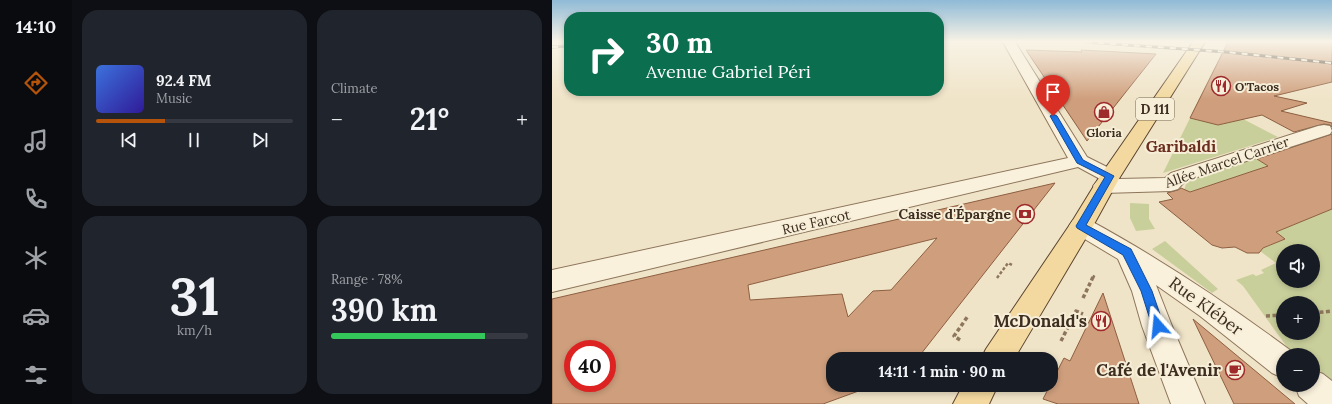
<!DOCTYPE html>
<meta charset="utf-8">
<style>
body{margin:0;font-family:Lora,serif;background:#20242c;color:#f1f3f6;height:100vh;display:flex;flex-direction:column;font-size:15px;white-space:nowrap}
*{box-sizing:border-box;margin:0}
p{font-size:13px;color:#9ea1a6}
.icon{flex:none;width:22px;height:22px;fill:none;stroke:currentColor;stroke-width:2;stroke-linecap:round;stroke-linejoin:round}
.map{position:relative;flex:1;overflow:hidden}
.side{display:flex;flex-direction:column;gap:10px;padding:10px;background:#0d0f14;width:480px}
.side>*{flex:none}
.top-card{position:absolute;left:12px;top:12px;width:380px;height:84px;border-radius:16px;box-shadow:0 2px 6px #0003;background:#0b6e4f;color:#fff;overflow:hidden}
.tools{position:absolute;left:724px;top:244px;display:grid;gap:8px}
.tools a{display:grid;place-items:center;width:44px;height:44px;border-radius:50%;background:#171b24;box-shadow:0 2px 6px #0003;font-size:20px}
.speed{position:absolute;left:12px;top:340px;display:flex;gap:8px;font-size:20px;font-weight:700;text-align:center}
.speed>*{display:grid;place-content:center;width:52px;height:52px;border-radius:50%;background:#171b24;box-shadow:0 2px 6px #0003;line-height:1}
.speed .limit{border:6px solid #d22;background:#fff;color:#111}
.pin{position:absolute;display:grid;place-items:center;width:34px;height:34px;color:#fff;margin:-41px -17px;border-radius:50% 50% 50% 0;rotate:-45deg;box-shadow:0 0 4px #0007}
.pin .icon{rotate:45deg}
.me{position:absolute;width:44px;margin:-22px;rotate:342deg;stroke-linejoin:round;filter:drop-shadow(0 0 3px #0008)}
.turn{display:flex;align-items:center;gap:14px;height:84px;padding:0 16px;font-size:18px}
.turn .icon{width:52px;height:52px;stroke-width:2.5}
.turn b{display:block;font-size:28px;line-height:34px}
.big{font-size:30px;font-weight:700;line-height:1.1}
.side .tile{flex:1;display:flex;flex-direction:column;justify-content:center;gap:6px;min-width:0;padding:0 14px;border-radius:16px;background:#20242c}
.side .dial{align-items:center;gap:0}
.dial b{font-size:52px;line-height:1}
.song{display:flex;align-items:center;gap:12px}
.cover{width:48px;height:48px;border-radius:6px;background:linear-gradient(135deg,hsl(220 70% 55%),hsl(250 70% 35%))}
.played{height:4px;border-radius:2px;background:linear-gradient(90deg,#b45309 35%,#363941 35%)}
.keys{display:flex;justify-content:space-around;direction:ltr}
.heat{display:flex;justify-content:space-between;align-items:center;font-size:22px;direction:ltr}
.charge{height:6px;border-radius:3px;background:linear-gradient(90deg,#34c759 78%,#363941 0)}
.side .tiles{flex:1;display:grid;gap:10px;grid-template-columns:repeat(2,1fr)}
.trip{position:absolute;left:274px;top:352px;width:232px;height:40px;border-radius:16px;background:#171b24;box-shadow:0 2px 6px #0003;font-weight:700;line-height:40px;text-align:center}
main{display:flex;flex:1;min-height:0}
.dock{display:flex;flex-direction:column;width:72px;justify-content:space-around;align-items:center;background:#090b0e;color:#9ea1a6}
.dock .icon{width:28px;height:28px}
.dock .active{color:#b45309}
.dock b{font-size:18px;color:#f1f3f6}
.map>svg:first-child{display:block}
</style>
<main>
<nav class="dock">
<b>14:10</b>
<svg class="icon active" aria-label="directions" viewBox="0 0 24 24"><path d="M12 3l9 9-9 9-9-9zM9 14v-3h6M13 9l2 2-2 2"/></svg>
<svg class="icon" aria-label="music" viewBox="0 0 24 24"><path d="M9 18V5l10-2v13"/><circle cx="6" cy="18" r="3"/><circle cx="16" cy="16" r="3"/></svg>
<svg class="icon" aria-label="phone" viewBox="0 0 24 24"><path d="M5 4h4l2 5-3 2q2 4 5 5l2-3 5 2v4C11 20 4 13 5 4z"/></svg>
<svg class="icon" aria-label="climate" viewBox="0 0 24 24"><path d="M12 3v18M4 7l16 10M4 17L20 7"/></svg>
<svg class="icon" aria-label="car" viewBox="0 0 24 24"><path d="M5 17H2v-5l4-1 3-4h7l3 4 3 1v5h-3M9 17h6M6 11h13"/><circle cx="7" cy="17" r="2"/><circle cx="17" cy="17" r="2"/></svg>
<svg class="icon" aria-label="filters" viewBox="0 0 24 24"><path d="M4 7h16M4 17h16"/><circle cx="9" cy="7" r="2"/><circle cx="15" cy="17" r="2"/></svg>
</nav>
<section class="side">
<div class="tiles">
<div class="tile">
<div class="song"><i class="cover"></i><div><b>92.4 FM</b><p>Music</p></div></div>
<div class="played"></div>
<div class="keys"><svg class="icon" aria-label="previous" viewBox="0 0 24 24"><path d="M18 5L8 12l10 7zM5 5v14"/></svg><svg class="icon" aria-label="pause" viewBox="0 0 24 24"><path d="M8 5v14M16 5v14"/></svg><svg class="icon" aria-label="next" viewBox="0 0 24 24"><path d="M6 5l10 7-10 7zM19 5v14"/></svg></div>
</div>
<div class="tile"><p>Climate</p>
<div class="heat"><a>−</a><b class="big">21°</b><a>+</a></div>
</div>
<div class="tile dial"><b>31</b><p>km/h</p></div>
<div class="tile"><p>Range · 78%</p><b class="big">390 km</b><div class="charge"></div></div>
</div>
</section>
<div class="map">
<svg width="780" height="404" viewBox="0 0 780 404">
<rect width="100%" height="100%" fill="#f0e4c8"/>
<path fill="#c9cf9b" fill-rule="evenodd" d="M638,118L666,125L691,119L726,137L611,173Z
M702,157L716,166L637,192L632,190L634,184L640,178Z
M578,203L597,204V219L603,229L584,231L578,218Z
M780,209V380L761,366V355H746L735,347L691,286L684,280L701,274L704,276L712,273L709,270L724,263L708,251L710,249L733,239L724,232ZM731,251H761V281H731ZM731,303H761V333H731Z
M613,241L666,289L660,293L600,249Z"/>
<path fill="#cf9f7d" stroke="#8d5f41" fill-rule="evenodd" d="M676,42H780V82L722,96L755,103L729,111L780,123V127L778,125L772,124L742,132L710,115L666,125L638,118Z
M474,50L530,52L529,50L604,54L535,141Z
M780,134V209L724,232L733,239L711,248L707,253H695L683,247L670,248L660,245L607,202L621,199L615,193L626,190L629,188L638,192L716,166L705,159Z
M503,183L365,359H281V385H323L271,404H0V299ZM385,238L339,290L321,291L296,317L290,294L198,300L196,285ZM21,349H55V383H21Z
M551,293L587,404H506L491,399L512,358L518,361Z
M641,319L743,404H682Z"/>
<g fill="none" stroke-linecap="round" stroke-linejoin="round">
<g stroke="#8d765c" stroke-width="2">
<path id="minor" d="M451,42H463L535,157L565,172L568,176L566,179L613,178L619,173L766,126L772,125L778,126L780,131L778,134L633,181L626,189L619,191L552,193L545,191L541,186L545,181L550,180L526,167L0,292V270L516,158Z
M529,218L537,220C609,259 676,304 742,353L743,355H731V378L720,373L648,316L604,285L620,326L653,404H619L590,326L580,291L566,259L521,232L517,226L521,220Z
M761,370L771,374L780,381V404H756L747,396L743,385H761Z"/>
</g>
<g stroke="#5b4430" stroke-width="2">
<path id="major" d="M641,42H653L568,177L541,226L462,359H429L434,349L521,220L548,176Z
M411,385H446L437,404H401Z"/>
</g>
<path stroke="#8d765c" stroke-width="2.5" stroke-dasharray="3 2" stroke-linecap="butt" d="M445,278L456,263L460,265
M541,278L543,274"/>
<path stroke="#8d765c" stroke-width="3.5" stroke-dasharray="4 2.5" stroke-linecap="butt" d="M531,298L541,277
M761,313L780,311
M714,316L731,315
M408,340L402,336L416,316
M509,341L524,311L531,314"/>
<use href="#minor" fill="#faf1dc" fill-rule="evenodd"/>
<use href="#major" fill="#f3d9a0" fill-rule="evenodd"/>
<g stroke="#3d2e20" stroke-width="3">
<path id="rail" d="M534,42L675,52L780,63
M0,47L17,46"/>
</g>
<use href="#rail" stroke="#f7eed8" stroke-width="2" stroke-dasharray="6" stroke-linecap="butt"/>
</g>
<linearGradient id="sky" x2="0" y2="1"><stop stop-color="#8fbad6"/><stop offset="0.42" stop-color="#f8f3e6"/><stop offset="1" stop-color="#f8f3e6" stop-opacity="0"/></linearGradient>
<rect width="780" height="99" fill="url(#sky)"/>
<path fill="#1a73e8" stroke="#114b97" d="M501,114L505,116L531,160L562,176L534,225L579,249L600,291L612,326L610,329L606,331L601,329L589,291L571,255L525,228L524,226L553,177L525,163L498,116Z"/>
<defs>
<g id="restaurant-ring" transform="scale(1)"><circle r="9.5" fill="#f7eed8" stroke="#9e2a2b" stroke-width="1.5"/><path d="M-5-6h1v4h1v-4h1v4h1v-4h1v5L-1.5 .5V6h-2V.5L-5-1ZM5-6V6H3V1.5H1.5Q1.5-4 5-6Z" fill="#9e2a2b"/></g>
<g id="shop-ring" transform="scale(1)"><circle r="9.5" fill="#f7eed8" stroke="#9e2a2b" stroke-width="1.5"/><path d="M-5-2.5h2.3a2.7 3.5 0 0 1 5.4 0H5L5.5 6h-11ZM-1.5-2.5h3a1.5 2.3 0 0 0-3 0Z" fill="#9e2a2b"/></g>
<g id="bank-ring" transform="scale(1)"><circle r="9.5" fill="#f7eed8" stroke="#9e2a2b" stroke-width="1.5"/><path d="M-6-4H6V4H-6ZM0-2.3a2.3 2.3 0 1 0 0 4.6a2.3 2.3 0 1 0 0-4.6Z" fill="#9e2a2b"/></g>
<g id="cafe-ring" transform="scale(1)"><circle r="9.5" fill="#f7eed8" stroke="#9e2a2b" stroke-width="1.5"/><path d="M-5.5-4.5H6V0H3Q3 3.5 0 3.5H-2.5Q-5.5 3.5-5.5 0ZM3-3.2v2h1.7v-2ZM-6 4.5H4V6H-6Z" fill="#9e2a2b"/></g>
</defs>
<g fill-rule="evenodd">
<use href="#restaurant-ring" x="669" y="86"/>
<use href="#shop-ring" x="552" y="112"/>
<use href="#bank-ring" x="473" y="214"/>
<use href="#restaurant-ring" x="549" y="321"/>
<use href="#cafe-ring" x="683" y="370"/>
</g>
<g text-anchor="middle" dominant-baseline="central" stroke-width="4" stroke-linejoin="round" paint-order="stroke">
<g font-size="12" font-weight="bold" fill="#3d2e20" stroke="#f7eed8" text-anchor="start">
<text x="683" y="86">O'Tacos</text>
<text x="552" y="132" text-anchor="middle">Gloria</text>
</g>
<rect fill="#f7eed8" stroke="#756857" stroke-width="1" x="584" y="98" width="38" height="22" rx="3"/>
<g font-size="13" font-weight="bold" fill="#3d2e20">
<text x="603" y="109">D 111</text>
</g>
<g font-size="14" fill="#3d2e20" stroke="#f7eed8">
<text transform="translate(675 162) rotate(-19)">Allée Marcel Carrier</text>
<text transform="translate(264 222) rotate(-13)">Rue Farcot</text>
</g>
<g font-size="14" font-weight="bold" fill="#3d2e20" stroke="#f7eed8" text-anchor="end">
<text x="459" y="214">Caisse d'Épargne</text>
</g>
<g font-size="16" font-weight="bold" fill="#6b2e1e" stroke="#f7eed8">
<text x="629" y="146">Garibaldi</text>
</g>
<g font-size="17" fill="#3d2e20" stroke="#f7eed8">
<text transform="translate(654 306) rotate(36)">Rue Kléber</text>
</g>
<g font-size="17" font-weight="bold" fill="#3d2e20" stroke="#f7eed8" text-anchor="end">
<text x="535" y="321">McDonald's</text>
<text x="669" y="370">Café de l'Avenir</text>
</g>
</g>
</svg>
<div class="tools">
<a><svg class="icon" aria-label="sound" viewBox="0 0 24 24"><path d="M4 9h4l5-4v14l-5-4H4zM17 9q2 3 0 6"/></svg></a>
<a>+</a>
<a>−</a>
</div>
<div class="speed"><div class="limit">40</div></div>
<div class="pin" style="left:501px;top:116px;background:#d93025"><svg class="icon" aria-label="arrive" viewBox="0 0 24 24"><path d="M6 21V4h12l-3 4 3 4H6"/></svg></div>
<svg class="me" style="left:606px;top:326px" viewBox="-20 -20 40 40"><path d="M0-17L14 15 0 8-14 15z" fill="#1a73e8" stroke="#fff" stroke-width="4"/></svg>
<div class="trip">14:11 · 1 min · 90 m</div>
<div class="top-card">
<div class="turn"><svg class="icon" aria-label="right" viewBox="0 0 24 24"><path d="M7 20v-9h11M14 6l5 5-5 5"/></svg><div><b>30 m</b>Avenue Gabriel Péri</div></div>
</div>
</div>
</main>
